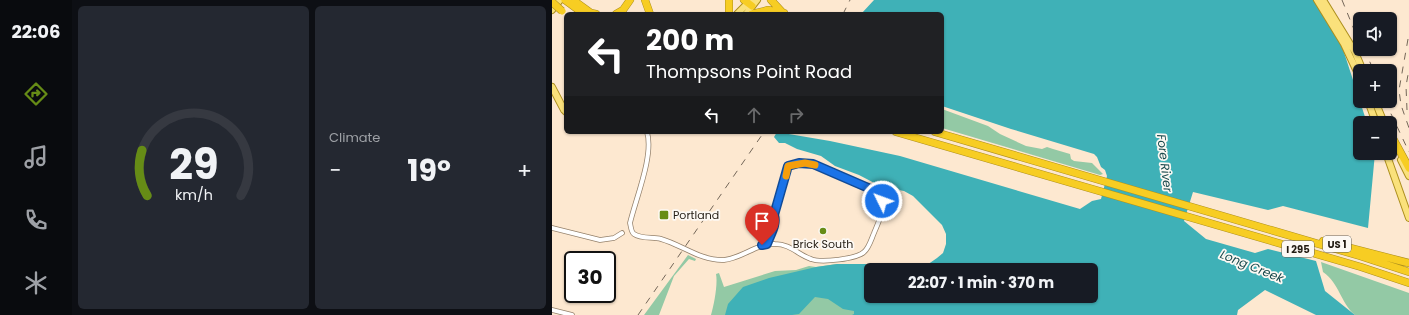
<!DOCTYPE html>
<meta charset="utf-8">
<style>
body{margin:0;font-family:Poppins,sans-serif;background:#242831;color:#f1f3f6;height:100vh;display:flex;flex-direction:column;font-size:15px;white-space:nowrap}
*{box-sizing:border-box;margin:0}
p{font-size:13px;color:#9ea1a6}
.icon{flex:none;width:22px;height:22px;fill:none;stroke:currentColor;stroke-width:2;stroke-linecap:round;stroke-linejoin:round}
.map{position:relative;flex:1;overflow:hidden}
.drawer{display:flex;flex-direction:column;gap:6px;padding:6px;background:#0d0f14;width:480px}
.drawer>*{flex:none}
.guide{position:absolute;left:12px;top:12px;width:380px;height:122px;border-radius:6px;box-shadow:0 1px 3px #0004;background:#202124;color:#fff;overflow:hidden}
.buttons{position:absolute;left:801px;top:12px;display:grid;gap:8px}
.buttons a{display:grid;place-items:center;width:44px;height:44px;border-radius:6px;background:#171b24;box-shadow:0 1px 3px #0004;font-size:20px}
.speed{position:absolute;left:12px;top:251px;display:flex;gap:8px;font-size:20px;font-weight:700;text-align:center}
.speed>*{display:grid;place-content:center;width:52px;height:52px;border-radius:50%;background:#171b24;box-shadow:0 1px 3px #0004;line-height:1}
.speed .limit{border:2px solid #111;border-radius:6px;background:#fff;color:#111}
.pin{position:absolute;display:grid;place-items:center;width:34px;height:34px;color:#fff;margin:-41px -17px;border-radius:50% 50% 50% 0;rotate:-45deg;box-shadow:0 0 4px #0007}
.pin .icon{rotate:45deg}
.me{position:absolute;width:44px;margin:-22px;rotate:312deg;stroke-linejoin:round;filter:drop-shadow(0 0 3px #0008)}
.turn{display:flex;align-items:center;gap:14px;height:84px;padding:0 16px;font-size:18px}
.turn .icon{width:52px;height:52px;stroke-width:2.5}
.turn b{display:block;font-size:28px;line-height:34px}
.lanes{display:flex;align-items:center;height:38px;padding:0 16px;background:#0003;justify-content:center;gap:20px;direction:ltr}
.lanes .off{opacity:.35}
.big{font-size:30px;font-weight:700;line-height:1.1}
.drawer .card{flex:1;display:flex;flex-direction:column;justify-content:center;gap:6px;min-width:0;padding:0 14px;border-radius:6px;background:#242831}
.drawer .dial{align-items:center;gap:0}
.dial svg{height:104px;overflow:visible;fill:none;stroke:#363941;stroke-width:7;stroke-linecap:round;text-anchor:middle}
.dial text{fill:#f1f3f6;stroke:none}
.heat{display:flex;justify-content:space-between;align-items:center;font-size:22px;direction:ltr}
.drawer .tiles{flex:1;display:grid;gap:6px;grid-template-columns:repeat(2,1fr)}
.trip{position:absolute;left:312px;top:263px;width:234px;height:40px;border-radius:6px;background:#171b24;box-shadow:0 1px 3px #0004;font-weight:700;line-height:40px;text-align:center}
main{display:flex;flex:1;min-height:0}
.menu{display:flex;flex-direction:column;width:72px;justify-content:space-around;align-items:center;background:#090b0e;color:#9ea1a6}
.menu .icon{width:28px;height:28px}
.menu .on{color:#668c16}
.menu b{font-size:18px;color:#f1f3f6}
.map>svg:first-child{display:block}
</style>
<main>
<nav class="menu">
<b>22:06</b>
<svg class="icon on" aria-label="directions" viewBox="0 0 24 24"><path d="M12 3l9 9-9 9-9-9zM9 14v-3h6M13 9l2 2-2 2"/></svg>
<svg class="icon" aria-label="music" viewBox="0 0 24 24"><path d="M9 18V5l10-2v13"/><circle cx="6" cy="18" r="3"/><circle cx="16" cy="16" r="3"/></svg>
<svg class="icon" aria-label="phone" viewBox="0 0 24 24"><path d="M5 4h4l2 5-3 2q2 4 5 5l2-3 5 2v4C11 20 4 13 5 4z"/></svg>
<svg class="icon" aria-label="climate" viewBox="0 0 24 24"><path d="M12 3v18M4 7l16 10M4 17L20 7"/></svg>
</nav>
<section class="drawer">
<div class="tiles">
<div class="card dial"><svg viewBox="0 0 100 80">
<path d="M14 69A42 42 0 1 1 86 69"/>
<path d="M14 69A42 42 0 0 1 10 34" stroke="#668c16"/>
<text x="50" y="56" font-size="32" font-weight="700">29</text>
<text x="50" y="72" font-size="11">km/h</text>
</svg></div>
<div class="card"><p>Climate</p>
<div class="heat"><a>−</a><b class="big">19°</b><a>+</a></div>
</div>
</div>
</section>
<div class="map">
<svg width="857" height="315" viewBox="0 0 857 315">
<rect width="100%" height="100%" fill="#fde8d0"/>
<path fill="#93c9a5" d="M390,109L436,126L448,134L474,146L490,149L495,147L501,149L518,154L519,159L522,161L540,163L551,174L548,175L390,128Z
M136,255L144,259L143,261L137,259L122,276L107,315H92Z
M769,262L857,293V315H803C788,302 788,284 771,272Z
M285,264H313L333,268L352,270H319V296L343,315H159C162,305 166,284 164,274L167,273L172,287L223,271L244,270L257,266L264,267Z"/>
<path fill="#3fb1b7" d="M322,0H775L815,123H808V153H823L816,228L731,206L716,210L641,192L632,221L654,239L703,253L716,249L764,261L773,291L803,315H764L713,290L686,310L685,315H300L302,314V311L291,309L276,299L263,297L247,314L240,315H173L176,304L191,287L217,278L264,267L285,264H313L333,268L352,270H319V296H539V270H358L372,267L385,258L391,253L394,244V234L390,225L361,196L352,191L330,187L307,175L283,166L269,156L245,149L233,143H227L222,137L225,132L278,141L348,156L528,209L540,201L549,199L555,176L553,170L549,167L545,157L542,154L459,129L390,106V14H309Z"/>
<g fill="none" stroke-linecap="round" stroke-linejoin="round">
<g stroke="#94816b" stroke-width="5.5">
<path id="minor" d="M95,132C102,155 84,198 78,223C79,227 79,232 82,234C89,239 101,237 109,239C130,245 149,261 172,260C191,258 205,243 223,244C239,244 246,255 259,259C269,263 305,259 312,252C317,248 319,240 322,233C326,223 333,210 329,199L321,190L261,164L247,163L236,166L222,215L223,222L215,244
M0,228L48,240L62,238L70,233
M0,310L20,315"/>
</g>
<g stroke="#ad8f1d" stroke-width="8">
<path id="primary" d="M765,0L792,44L808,78
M771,0L803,52L811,71
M0,10L8,0
M185,14L199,0
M194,14L205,0
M0,87L12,110L14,112
M816,101L824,123
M823,101L832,123
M834,153L857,218
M849,160L857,176"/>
</g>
<g stroke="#ad8f1d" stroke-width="8">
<path id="motorway" d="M13,0L32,14
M21,0L39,13L44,14
M93,0L98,14
M192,0L200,6
M219,0L231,13
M64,14L71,10L78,0
M177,14V0
M200,14L216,10L232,13
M831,121L833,123
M344,132L809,267L857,283
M383,132L808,256L857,272
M838,133L857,168
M771,241L857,263"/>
</g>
<use href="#minor" stroke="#fff" stroke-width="4"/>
<use href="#primary" stroke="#fae17b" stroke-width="6"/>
<use href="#motorway" stroke="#f7cd23" stroke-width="7"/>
<path stroke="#746759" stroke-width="1" stroke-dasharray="7 7" stroke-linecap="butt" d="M790,0L808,44
M291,14L298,0
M856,39L847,90L849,105L857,128
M812,49L822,71
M833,101L857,152
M855,110L854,86L857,69
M86,315L212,132"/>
<g stroke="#ad8f1d" stroke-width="8" stroke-linecap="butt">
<path id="motorway-bridge" d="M0,2L10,11"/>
</g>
<use href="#motorway-bridge" stroke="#f7cd23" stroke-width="7"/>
</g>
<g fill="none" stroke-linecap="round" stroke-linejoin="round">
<g stroke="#114b97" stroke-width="10">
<path id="route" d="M210,245L215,244C218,235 225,225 222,215L236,166L247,163L261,164L321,190L326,195L330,201"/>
</g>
<use href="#route" stroke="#1a73e8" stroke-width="7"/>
<path stroke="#f59e0b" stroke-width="7" d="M234,176L236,166L253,163L263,165"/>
</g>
<g fill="#668c16" stroke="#fdf9f4" stroke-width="1.5">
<rect x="107" y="210" width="10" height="10" rx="2"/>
<circle cx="271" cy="231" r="4"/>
</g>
<g text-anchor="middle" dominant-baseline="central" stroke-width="3.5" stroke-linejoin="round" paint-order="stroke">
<g fill="#fdf9f4" stroke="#645e56" stroke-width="1">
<rect x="771" y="236" width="28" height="16" rx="3"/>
<rect x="730" y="241" width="32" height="16" rx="3"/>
</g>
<g font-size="10" font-weight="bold" fill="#231c13">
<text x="785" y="244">US 1</text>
<text x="746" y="249">I 295</text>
</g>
<g font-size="11" fill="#231c13" stroke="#fdf9f4" text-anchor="start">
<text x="121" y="215">Portland</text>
<text x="271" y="244" text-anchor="middle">Brick South</text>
</g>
<g font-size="12" font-style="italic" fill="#194a4d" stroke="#fdf9f4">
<text transform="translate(613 163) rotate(83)">Fore River</text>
<text transform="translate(700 266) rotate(22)">Long Creek</text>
</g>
</g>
</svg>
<div class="buttons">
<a><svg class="icon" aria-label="sound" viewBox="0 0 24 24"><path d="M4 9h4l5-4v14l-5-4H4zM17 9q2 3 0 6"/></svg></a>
<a>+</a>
<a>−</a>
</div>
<div class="speed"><div class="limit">30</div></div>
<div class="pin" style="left:210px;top:245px;background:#d93025"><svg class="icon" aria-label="arrive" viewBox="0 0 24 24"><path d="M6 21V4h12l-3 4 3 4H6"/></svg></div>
<svg class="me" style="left:330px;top:201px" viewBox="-20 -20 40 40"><circle r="17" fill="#1a73e8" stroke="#fff" stroke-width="3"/><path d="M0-11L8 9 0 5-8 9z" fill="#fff"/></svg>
<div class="trip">22:07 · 1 min · 370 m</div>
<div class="guide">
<div class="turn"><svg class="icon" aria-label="left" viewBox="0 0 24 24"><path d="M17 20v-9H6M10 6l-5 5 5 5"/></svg><div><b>200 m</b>Thompsons Point Road</div></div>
<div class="lanes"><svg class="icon" aria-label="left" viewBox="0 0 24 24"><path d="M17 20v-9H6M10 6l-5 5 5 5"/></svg><svg class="icon off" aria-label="ahead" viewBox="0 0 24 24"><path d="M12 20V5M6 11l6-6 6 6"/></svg><svg class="icon off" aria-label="right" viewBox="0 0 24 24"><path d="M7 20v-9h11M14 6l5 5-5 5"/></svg></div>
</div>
</div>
</main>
